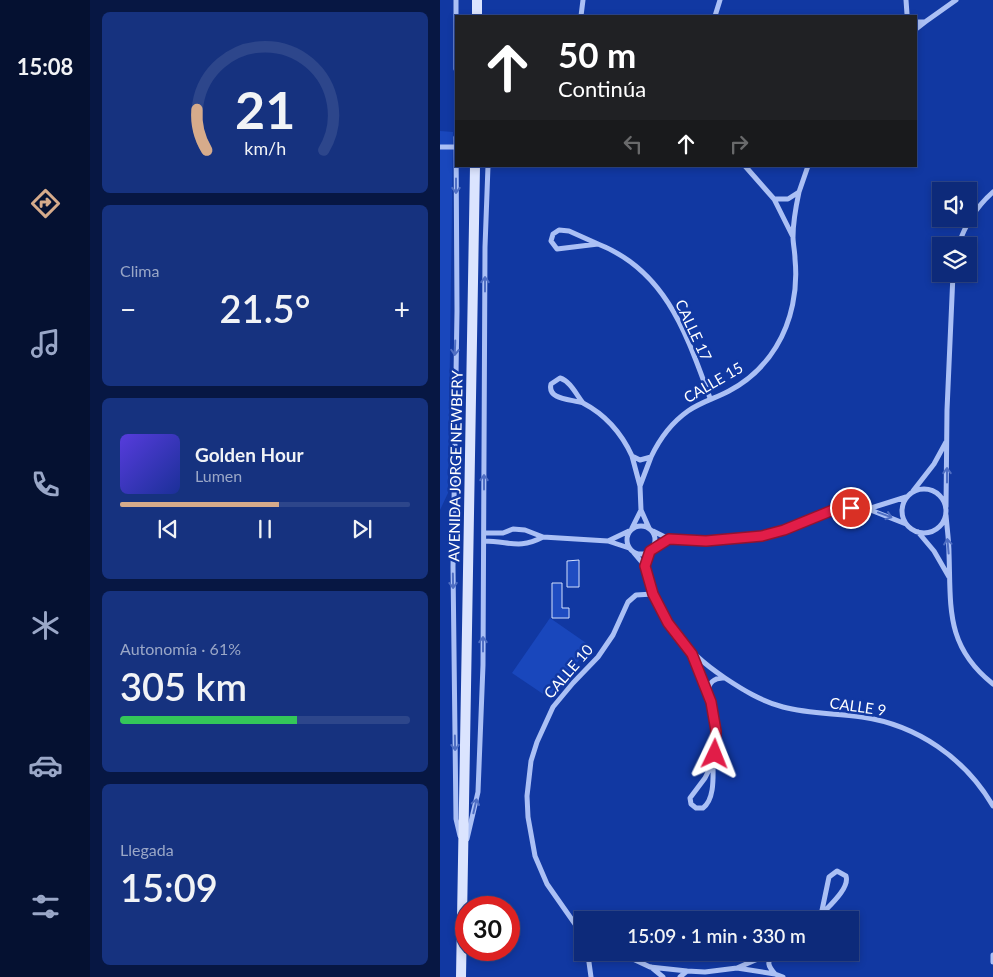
<!DOCTYPE html>
<html lang="es">
<meta charset="utf-8">
<style>
body{margin:0;font-family:Lato,sans-serif;background:#16327f;color:#f1f3f6;height:100vh;display:flex;flex-direction:column;font-size:19px;white-space:nowrap}
*{box-sizing:border-box;margin:0}
p{font-size:16px;color:#9aa7c7}
.icon{flex:none;width:28px;height:28px;fill:none;stroke:currentColor;stroke-width:2;stroke-linecap:round;stroke-linejoin:round}
.map{position:relative;flex:1;overflow:hidden}
.panel{display:flex;flex-direction:column;gap:12px;padding:12px;background:#071743;width:350px}
.panel>*{flex:none}
.guide{position:absolute;left:15px;top:15px;width:462px;height:152px;border-radius:0px;box-shadow:0 2px 8px #0003,0 0 0 1px #2d468b;background:#202124;color:#fff;overflow:hidden}
.tools{position:absolute;left:492px;top:182px;display:grid;gap:10px}
.tools a{display:grid;place-items:center;width:45px;height:45px;border-radius:0px;background:#0d2a7a;box-shadow:0 2px 8px #0003,0 0 0 1px #2d468b;font-size:25px}
.speed{position:absolute;left:15px;top:896px;display:flex;gap:10px;font-size:25px;font-weight:700;text-align:center}
.speed>*{display:grid;place-content:center;width:65px;height:65px;border-radius:50%;background:#0d2a7a;box-shadow:0 2px 8px #0003,0 0 0 1px #2d468b;line-height:1}
.speed .limit{border:8px solid #d22;background:#fff;color:#111}
.pin{position:absolute;display:grid;place-items:center;width:42px;height:42px;color:#fff;margin:-21px;border:2px solid #fff;border-radius:50%;box-shadow:0 1px 5px #0007}
.me{position:absolute;width:55px;margin:-28px;rotate:2deg;stroke-linejoin:round;filter:drop-shadow(0 0 4px #0008)}
.turn{display:flex;align-items:center;gap:18px;height:105px;padding:0 20px;font-size:22px}
.turn .icon{width:65px;height:65px;stroke-width:2.5}
.turn b{display:block;font-size:35px;line-height:42px}
.lanes{display:flex;align-items:center;height:48px;padding:0 20px;background:#0003;justify-content:center;gap:25px;direction:ltr}
.lanes .off{opacity:.35}
.big{font-size:38px;font-weight:600;line-height:1.1}
.panel .tile{flex:1;display:flex;flex-direction:column;justify-content:center;gap:8px;min-width:0;padding:0 18px;border-radius:8px;background:#16327f}
.panel .dial{align-items:center;gap:0}
.dial svg{height:130px;overflow:visible;fill:none;stroke:#2d468b;stroke-width:7;stroke-linecap:round;text-anchor:middle}
.dial text{fill:#f1f3f6;stroke:none}
.song{display:flex;align-items:center;gap:15px}
.cover{width:60px;height:60px;border-radius:8px;background:linear-gradient(135deg,hsl(250 70% 55%),hsl(230 70% 35%))}
.played{height:5px;border-radius:2px;background:linear-gradient(90deg,#d6ab8b 55%,#2d468b 55%)}
.keys{display:flex;justify-content:space-around;direction:ltr}
.heat{display:flex;justify-content:space-between;align-items:center;font-size:28px;direction:ltr}
.charge{height:8px;border-radius:4px;background:linear-gradient(90deg,#34c759 61%,#2d468b 0)}
.trip{position:absolute;left:134px;top:911px;width:285px;height:50px;border-radius:0px;background:#0d2a7a;box-shadow:0 2px 8px #0003,0 0 0 1px #2d468b;font-weight:600;line-height:50px;text-align:center}
main{display:flex;flex:1;min-height:0}
.tab-bar{display:flex;flex-direction:column;width:90px;justify-content:space-around;align-items:center;background:#051131;color:#9aa7c7}
.tab-bar .icon{width:35px;height:35px}
.tab-bar .current{color:#d6ab8b}
.tab-bar b{font-size:22px;color:#f1f3f6}
.map>svg:first-child{display:block}
</style>
<main>
<nav class="tab-bar">
<b>15:08</b>
<svg class="icon current" aria-label="directions" viewBox="0 0 24 24"><path d="M12 3l9 9-9 9-9-9zM9 14v-3h6M13 9l2 2-2 2"/></svg>
<svg class="icon" aria-label="music" viewBox="0 0 24 24"><path d="M9 18V5l10-2v13"/><circle cx="6" cy="18" r="3"/><circle cx="16" cy="16" r="3"/></svg>
<svg class="icon" aria-label="phone" viewBox="0 0 24 24"><path d="M5 4h4l2 5-3 2q2 4 5 5l2-3 5 2v4C11 20 4 13 5 4z"/></svg>
<svg class="icon" aria-label="climate" viewBox="0 0 24 24"><path d="M12 3v18M4 7l16 10M4 17L20 7"/></svg>
<svg class="icon" aria-label="car" viewBox="0 0 24 24"><path d="M5 17H2v-5l4-1 3-4h7l3 4 3 1v5h-3M9 17h6M6 11h13"/><circle cx="7" cy="17" r="2"/><circle cx="17" cy="17" r="2"/></svg>
<svg class="icon" aria-label="filters" viewBox="0 0 24 24"><path d="M4 7h16M4 17h16"/><circle cx="9" cy="7" r="2"/><circle cx="15" cy="17" r="2"/></svg>
</nav>
<section class="panel">
<div class="tile dial"><svg viewBox="0 0 100 80">
<path d="M14 69A42 42 0 1 1 86 69"/>
<path d="M14 69A42 42 0 0 1 8 44" stroke="#d6ab8b"/>
<text x="50" y="56" font-size="32" font-weight="700">21</text>
<text x="50" y="72" font-size="11">km/h</text>
</svg></div>
<div class="tile"><p>Clima</p>
<div class="heat"><a>−</a><b class="big">21.5°</b><a>+</a></div>
</div>
<div class="tile">
<div class="song"><i class="cover"></i><div><b>Golden Hour</b><p>Lumen</p></div></div>
<div class="played"></div>
<div class="keys"><svg class="icon" aria-label="previous" viewBox="0 0 24 24"><path d="M18 5L8 12l10 7zM5 5v14"/></svg><svg class="icon" aria-label="pause" viewBox="0 0 24 24"><path d="M8 5v14M16 5v14"/></svg><svg class="icon" aria-label="next" viewBox="0 0 24 24"><path d="M6 5l10 7-10 7zM19 5v14"/></svg></div>
</div>
<div class="tile"><p>Autonomía · 61%</p><b class="big">305 km</b><div class="charge"></div></div>
<div class="tile"><p>Llegada</p><b class="big">15:09</b></div>
</section>
<div class="map">
<svg width="553" height="977" viewBox="0 0 553 977">
<rect width="100%" height="100%" fill="#1138a2"/>
<path fill="#1947bc" d="M0,131L13,132L8,493L0,510Z
M110,618L149,645L112,700L72,673Z"/>
<path fill="#1f4cc1" stroke="#d4e0fe" d="M139,560V587H127V561Z
M112,583H122V608H129V618H112Z"/>
<g fill="none" stroke-linecap="round" stroke-linejoin="round">
<path stroke="#abc0f5" stroke-width="5" d="M16,0V69
M466,0L467,14
M141,16L143,0
M275,16L280,0
M476,22H485L476,29
M485,22L516,0
M16,137L17,311L13,567L16,819L20,836
M0,147H16
M305,166L334,199
M359,192L368,166
M119,230L129,231L158,244L117,249L111,241L113,234Z
M158,244C227,271 247,336 270,398
M518,246C525,225 536,207 553,192
M120,378C130,381 136,394 143,403C131,399 107,400 111,384Z
M143,403C166,415 181,432 192,456
M211,457C220,438 231,423 248,411C261,402 276,398 289,391C308,381 325,365 336,347C352,321 358,289 355,259C355,252 353,244 353,237C353,222 356,206 359,192L348,199H334L353,237
M200,486L211,457L200,460L192,456L200,486L201,510
M462 511a22 22 0 1 1 44 0a22 22 0 1 1-44 0Z
M473,491L494,464L506,442
M506,507L507,410L513,274
M506,515C507,528 509,541 509,553C511,607 505,646 553,684
M466,524L428,509L466,497
M187 540a14 14 0 1 1 28 0a14 14 0 1 1-28 0Z
M192,528L201,510L209,528
M478,532L494,551L509,577
M44,533H63L73,529L85,530L103,537C78,550 70,541 44,541
M103,537L168,541
M229,539L266,541L322,536L344,530L393,510L428,509
M189,548L168,541L189,531
M213,548L229,539L213,531
M194,553L205,566L210,551
M205,566C220,618 240,648 285,678C274,677 269,682 267,693L252,654
M285,678C303,690 321,701 343,707C369,714 395,713 422,717C477,725 525,758 553,806
M267,693C276,715 278,738 273,762
M273,762C273,776 275,799 263,808H256L251,804L250,798L265,778Z
M27,839L38,792L43,665L45,247L48,166
M397,871L406,876C410,888 389,906 381,915L389,877Z
M142,943L135,924L107,884L95,856L88,817L87,796L91,761L97,742L113,707L133,683L158,657L173,635L188,602L196,595L213,594
M178,952L210,967L247,971L240,977
M334,953C326,962 328,966 335,974L297,968L334,952
M148,955L151,977
M553,955V962
M211,967L223,977
M247,971L265,972L297,968
M335,974L343,977"/>
<path stroke="#dbe4fe" stroke-width="10" d="M37,16V0
M21,977L35,166"/>
</g>
<defs><path id="oneway-shaft" d="M-6 0H5M1.5-3L5.5 0L1.5 3" fill="none" stroke-width="1.6" stroke-linecap="round" stroke-linejoin="round" transform="scale(1.25)"/></defs>
<g stroke="#4f6ec3">
<use href="#oneway-shaft" transform="translate(16 186) rotate(90)"/>
<use href="#oneway-shaft" transform="translate(45 284) rotate(-90)"/>
<use href="#oneway-shaft" transform="translate(15 348) rotate(92)"/>
<use href="#oneway-shaft" transform="translate(507 475) rotate(-90)"/>
<use href="#oneway-shaft" transform="translate(44 482) rotate(-90)"/>
<use href="#oneway-shaft" transform="translate(445 515) rotate(20)"/>
<use href="#oneway-shaft" transform="translate(508 546) rotate(-95)"/>
<use href="#oneway-shaft" transform="translate(13 581) rotate(89)"/>
<use href="#oneway-shaft" transform="translate(43 644) rotate(-90)"/>
<use href="#oneway-shaft" transform="translate(15 743) rotate(89)"/>
<use href="#oneway-shaft" transform="translate(35 806) rotate(-77)"/>
</g>
<g fill="none" stroke-linecap="round" stroke-linejoin="round">
<g stroke="#92132f" stroke-width="12">
<path id="route" d="M275,754L276,731L271,702L252,654L228,623L213,594L205,566L210,551L229,539L266,541L322,536L344,530L393,510L411,508"/>
</g>
<use href="#route" stroke="#e11d48" stroke-width="9"/>
</g>
<g text-anchor="middle" dominant-baseline="central" stroke-width="5" stroke-linejoin="round" paint-order="stroke">
<g font-size="15" fill="#fff" stroke="#1138a2">
<text transform="translate(254 330) rotate(65)">CALLE 17</text>
<text transform="translate(273 382) rotate(-30)">CALLE 15</text>
<text transform="translate(15 466) rotate(-89)">AVENIDA JORGE NEWBERY</text>
<text transform="translate(128 671) rotate(-49)">CALLE 10</text>
<text transform="translate(418 706) rotate(8)">CALLE 9</text>
</g>
</g>
</svg>
<div class="tools">
<a><svg class="icon" aria-label="sound" viewBox="0 0 24 24"><path d="M4 9h4l5-4v14l-5-4H4zM17 9q2 3 0 6"/></svg></a>
<a><svg class="icon" aria-label="layers" viewBox="0 0 24 24"><path d="M12 4l9 5-9 5-9-5zM3 14l9 5 9-5"/></svg></a>
</div>
<div class="speed"><div class="limit">30</div></div>
<div class="pin" style="left:411px;top:508px;background:#d93025"><svg class="icon" aria-label="arrive" viewBox="0 0 24 24"><path d="M6 21V4h12l-3 4 3 4H6"/></svg></div>
<svg class="me" style="left:275px;top:754px" viewBox="-20 -20 40 40"><path d="M0-17L14 15 0 8-14 15z" fill="#e11d48" stroke="#fff" stroke-width="4"/></svg>
<div class="trip">15:09 · 1 min · 330 m</div>
<div class="guide">
<div class="turn"><svg class="icon" aria-label="ahead" viewBox="0 0 24 24"><path d="M12 20V5M6 11l6-6 6 6"/></svg><div><b>50 m</b>Continúa</div></div>
<div class="lanes"><svg class="icon off" aria-label="left" viewBox="0 0 24 24"><path d="M17 20v-9H6M10 6l-5 5 5 5"/></svg><svg class="icon" aria-label="ahead" viewBox="0 0 24 24"><path d="M12 20V5M6 11l6-6 6 6"/></svg><svg class="icon off" aria-label="right" viewBox="0 0 24 24"><path d="M7 20v-9h11M14 6l5 5-5 5"/></svg></div>
</div>
</div>
</main>
